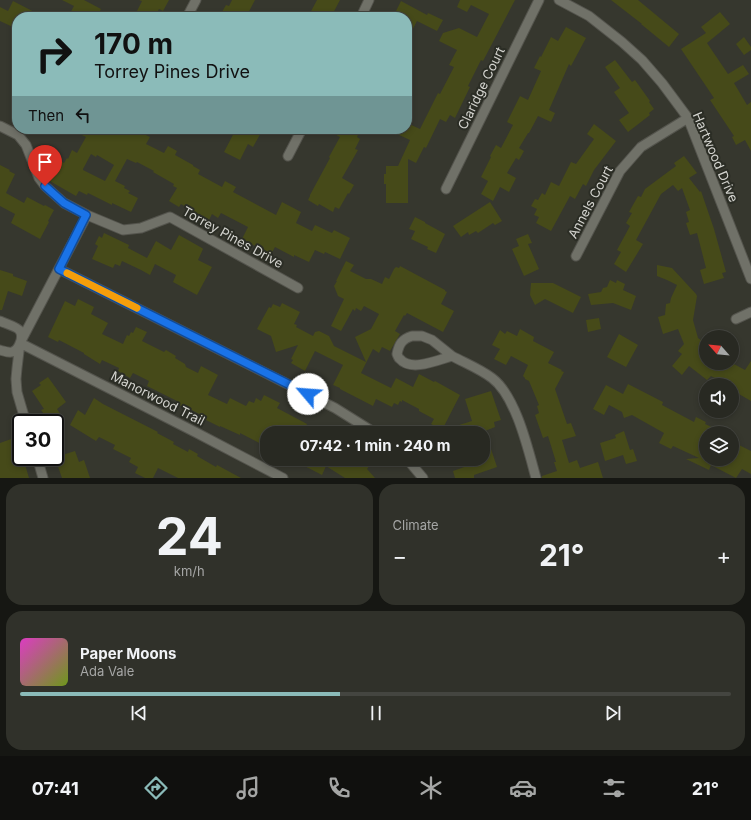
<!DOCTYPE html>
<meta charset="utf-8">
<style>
body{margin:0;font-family:Inter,sans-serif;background:#30312a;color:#f1f3f6;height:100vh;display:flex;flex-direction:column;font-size:15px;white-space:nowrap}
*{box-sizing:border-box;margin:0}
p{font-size:13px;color:#a5a6a5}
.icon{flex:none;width:22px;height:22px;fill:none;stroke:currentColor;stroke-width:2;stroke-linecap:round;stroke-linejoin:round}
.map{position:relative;height:478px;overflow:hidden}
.drawer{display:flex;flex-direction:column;gap:6px;padding:6px;background:#161713;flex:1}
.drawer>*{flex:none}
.hud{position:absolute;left:12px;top:12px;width:400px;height:122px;border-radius:16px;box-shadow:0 2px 6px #0003,0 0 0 1px #444540;background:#8bbbb9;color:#111;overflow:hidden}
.needle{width:26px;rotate:297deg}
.controls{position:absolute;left:699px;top:330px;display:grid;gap:8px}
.controls a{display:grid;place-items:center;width:40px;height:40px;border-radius:50%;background:#282922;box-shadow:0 2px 6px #0003,0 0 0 1px #444540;font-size:20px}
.speed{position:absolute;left:12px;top:414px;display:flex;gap:8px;font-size:20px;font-weight:700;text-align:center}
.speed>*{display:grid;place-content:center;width:52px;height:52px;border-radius:50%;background:#282922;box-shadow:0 2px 6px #0003,0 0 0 1px #444540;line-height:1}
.speed .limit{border:2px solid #111;border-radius:6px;background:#fff;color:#111}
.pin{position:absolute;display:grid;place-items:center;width:34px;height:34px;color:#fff;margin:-41px -17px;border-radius:50% 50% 50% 0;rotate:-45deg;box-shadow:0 0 4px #0007}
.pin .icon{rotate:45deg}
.me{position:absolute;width:44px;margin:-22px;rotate:297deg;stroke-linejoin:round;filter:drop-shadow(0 0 3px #0008)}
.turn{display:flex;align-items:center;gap:14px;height:84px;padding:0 16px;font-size:18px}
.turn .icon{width:52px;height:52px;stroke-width:2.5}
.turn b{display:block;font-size:28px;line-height:34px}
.then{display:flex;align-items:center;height:38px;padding:0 16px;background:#0003;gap:8px;font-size:15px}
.big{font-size:30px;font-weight:700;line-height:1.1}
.drawer .tile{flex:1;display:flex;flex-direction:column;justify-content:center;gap:6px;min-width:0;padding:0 14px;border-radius:16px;background:#30312a}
.drawer .dial{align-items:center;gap:0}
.dial b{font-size:52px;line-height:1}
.song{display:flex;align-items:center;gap:12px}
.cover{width:48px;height:48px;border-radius:6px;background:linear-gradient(135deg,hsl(310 70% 55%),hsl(80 70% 35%))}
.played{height:4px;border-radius:2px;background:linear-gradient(90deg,#8bbbb9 45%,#444540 45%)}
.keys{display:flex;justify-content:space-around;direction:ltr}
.heat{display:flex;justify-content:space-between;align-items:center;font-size:22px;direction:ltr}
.drawer .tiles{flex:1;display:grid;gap:6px;grid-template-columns:1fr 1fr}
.tile:last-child{grid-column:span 2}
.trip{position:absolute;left:260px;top:426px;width:230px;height:40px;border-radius:16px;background:#282922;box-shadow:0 2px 6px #0003,0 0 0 1px #444540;font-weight:700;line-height:40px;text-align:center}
.tab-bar{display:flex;height:64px;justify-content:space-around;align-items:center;background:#10100e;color:#a5a6a5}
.tab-bar .icon{width:28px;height:28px}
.tab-bar .current{color:#8bbbb9}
.tab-bar b{font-size:18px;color:#f1f3f6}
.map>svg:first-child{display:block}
</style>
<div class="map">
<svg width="751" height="478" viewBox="0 0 751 478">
<rect width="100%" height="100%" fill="#36372e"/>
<path fill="#464a19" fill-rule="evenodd" d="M62,0H84L101,9L97,17H68L74,6Z
M139,0H169L163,11L159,9L155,17H134L142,1Z
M232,0H255L246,17H219L226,5L229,6Z
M317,0H340L331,17H308Z
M460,0H515L483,61L481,60L468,86L470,87L455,118L450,115L446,122L440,119L426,148L424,147L416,163L408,159V203H386V184H384V174H386V166H398L410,140L386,129H407V123L420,129L438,93L440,94L454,67L449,65L457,50L439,41L443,33L459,28L477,37L489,14L471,5L467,12L457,7Z
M611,0H638L679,34L669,47L641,24H642Z
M13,1L44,17H17V29L0,21V7L8,11Z
M401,1L427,15L428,13L443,20L437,31L417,21L407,40V17H393Z
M720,12L730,24L707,43L728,74L743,65L749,74L734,83L747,105L751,102V151L745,140L736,145L732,137L734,136L710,100L714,98L681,49L706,33L701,27Z
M566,27L586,38L571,66L569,64L549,110L555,113L551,122L538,116L529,133H528L519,148L524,151L519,160L516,158L507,173L516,178L509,192L500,187L493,201L481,194L488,181L481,177L491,157L490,156L496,145L501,148L513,125L507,122L520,96L528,100L541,71L534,68L540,56L541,57L551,37L558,41Z
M744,37L751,47V50L744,55L736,44Z
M615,60L632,82L635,80L650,101L649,102L654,109L649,113L650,115L628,132L619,120L629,113L614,92L620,88L605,67Z
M594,124L616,141L594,170L586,186L583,184L575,199L570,196L551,231L536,223L539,217L534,215L537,209L531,206L535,199L538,200L542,193L545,195L551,182L559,186L571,162L576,164L594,139L587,134Z
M69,129H134L150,137L146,144L164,153L168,146L177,151L175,155L193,165V166L200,170L198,174L222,187L225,181L236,187L233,192L276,215L282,202L301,212L296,223L312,231L315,225L332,233L334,230L350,238L340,259L325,252L324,254L315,250L309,262L294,255V257L275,247L270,256L258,249L259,248L242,239L248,227L221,213L218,218L212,214L209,220L181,204L179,207L169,201L177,188L173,186L174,184L153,172L154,171L137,162L136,163L127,159L115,181L125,186L124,188L130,191L128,193L138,198L131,212L112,203V205L88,193L87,195L79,191L76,196L48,180L45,177L47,173L42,170L49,158L54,161L55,158L64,163L67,158L68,159L72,150L77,153L86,137ZM91,154L96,157L97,155L114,165L105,181L83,170V169Z
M236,129H263L253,147L248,144L240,160L224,152Z
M325,129H361L357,137L360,139L355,149L358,150L342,178L354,185L349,194L348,193L339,209L335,207L333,212L319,204L318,206L308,200L310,196V195L330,158L329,157L340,137Z
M684,156L697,173L689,178L700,192L701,191L714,229L726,272L722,273L724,278L704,284L700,270L706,268L697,233L690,235L686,223L689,222L686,212L690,210L682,188L678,191L673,185L661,194L636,240L643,244L626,272L614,264L621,252L617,250L630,226L626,223L632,213L629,212L638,196L641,197L645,189L676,166L674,163Z
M0,165L10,170L9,171L15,174L6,193L24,203L27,197L44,206L45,205L54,210L48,221L49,222L40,239L11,223L15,214L0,206Z
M490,202L502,221L495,225L493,223L478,233L476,231L469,235L468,232L461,237L453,226Z
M415,217L425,222V223L445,234L436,253L427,249L428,247L411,239L415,231L409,229Z
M104,233L129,245L128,248L147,258L156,241L171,250L179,235L202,248L203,249L198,260L212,267L197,295L173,282L176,275L155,264L150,275L141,270L122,261L120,266L115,264L113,268L92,259L98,246L95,244L99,236L102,238Z
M528,234L532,243L528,244L539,269L524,276L512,249L519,246L516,239Z
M346,261L354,265L350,271L366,279H371L382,284L385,277L389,279L394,269L396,267L399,268L400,266L445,290V291L447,292L441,304L454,311L443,332L407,313L405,316L404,315L395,331L400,334L390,351L382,347L379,353L373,349L361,373L391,388L396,378L413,387L419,374L434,382L435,381L460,395L442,430L431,424L434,419L419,411V409L402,400V402L400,401L398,405L394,403L392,407L376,399L373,406L340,389V388L333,385L343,365L315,351L305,371L291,363L293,360L291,359L298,345L276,352L271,336L257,329L269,307L271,308L273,304L280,307L282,303L300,312L294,324L297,325L296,327L313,336L315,332L319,331L329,336L334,346L366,362L355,337L371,329L379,314L364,306L361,311L356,308L355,311L353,309L341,331L331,326L344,299L338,296L334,286L337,281H336Z
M657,265L672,268L696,294L697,296L693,320L698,338L706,344V363H732L745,370L751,361V401L732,390V385H728L711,376L707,380L689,366L682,375L672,366L682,354L678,351L684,344L678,329L663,334L658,317L665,315L666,304L670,303L671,298L677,285L667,280L657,276Z
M0,270L13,274V276L27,281L22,296L8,291L2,310H0Z
M610,280L616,283L617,280L625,284L623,290L636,296L631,310L613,303L591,305L588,294L601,292L603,288L607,287Z
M531,283H553L581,297L573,313L545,299L535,305L530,295Z
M78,299L94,307L91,314L108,323L102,334L123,344L127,335L129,336L131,332L133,333L136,327L147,332L142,341L164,352L166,350L176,356L175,358L185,364L186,367L198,373L201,366L218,375L208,395L227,404L230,398L246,406L249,401L254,403L256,398L261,401L264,395L280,403L277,408L307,424L306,426L319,433H267V447L240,433V435L220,426V427L204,419L205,417L186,407L185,408L176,403L177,401L147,386L149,381L133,373L130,378L118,371L119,368L102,360L100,364L84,354V353L59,340L58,342L48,337L65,301L75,306Z
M599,318L601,329L588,332L586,320Z
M520,329L534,337L533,341L554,352L548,363L562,370L561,371L564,372L555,389L567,424L571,423L576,436L562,440L569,463L577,460L580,468L598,462L603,478H542V476L557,471L554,462H556L548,436L543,438L535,415L539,413L537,406L539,405L529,381L525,379V378L523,376L528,365L511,356L506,365L494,359L500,349L492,345L500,330L505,334L507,331L517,336Z
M619,334L638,345L626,367L607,357Z
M48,377L66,402L57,409L63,418L55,423H50L41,410L44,409L32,391L41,385L39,383Z
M628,384L663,402L662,405L694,422L696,417L706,422L705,424L725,433H706V459H732V449L735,443L751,451V474L742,469L736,478L711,465L709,470L686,459L699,458L673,446L671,449L659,443L664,433L632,415L624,418L622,412L609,405L604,415L593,409L606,385L623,394Z
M491,391L501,420L494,422L495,427L485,431L497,467L474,475V478H455L453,471L470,465L468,459H483V433H458L456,426L472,421L465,399Z
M94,398L103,404L158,432L157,433L174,442L173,444L188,452L189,449L198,454L197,456L216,467L217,465L241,478H178L158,468L153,478H145L135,473L138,467L129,462L131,458L113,449L115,445L99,437L96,441L70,425L78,410L85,415Z
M624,431L630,450L633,449L637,461L626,464L623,455L605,461L600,443L616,438L615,435Z
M14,438L21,461H24L29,478H0V443Z
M75,451L79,462L84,460L90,478H62L56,461L57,460L56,457Z
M291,459H360L370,465L367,469L375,478H345L326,466L322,475Z"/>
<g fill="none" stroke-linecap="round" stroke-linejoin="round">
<g stroke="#54544d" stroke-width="11">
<path id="street" d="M559,0L589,16L622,42L642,60L662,83L688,118L751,279
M187,17L196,0
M361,17L369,0
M0,126L18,135L26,145L39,178L45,186L64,203L87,215L123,230L141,228L170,217L298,288
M288,156L302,129
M446,189L539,0
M576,256L620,171L641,147L688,118
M59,269L335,408L375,433
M736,319L751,312
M0,321C4,323 18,327 20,331C24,337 19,350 12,352C8,353 4,351 0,350
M412,336H422L432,340L452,356C438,360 411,372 400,359C398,358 398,356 397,354C399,344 402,339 412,336Z
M20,343L195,432L283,478
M452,356C465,363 480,369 492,378C516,396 528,449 536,478
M26,423L17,392L16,379L17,368L20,343L87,215
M37,457L43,478
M407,459L423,478"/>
</g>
<use href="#street" stroke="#707168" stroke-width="9"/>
</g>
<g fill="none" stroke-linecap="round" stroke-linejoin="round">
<g stroke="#114b97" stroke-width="10">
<path id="route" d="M45,186L64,203L86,215L59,269L308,394"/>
</g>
<use href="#route" stroke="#1a73e8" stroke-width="7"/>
<path stroke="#f59e0b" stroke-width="7" d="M67,273L137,308"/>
</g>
<g text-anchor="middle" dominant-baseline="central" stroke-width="4" stroke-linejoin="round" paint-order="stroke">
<g font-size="13" fill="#d3d3ce" stroke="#2b2d25">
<text transform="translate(481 88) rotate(-64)">Claridge Court</text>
<text transform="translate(716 157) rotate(67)">Hartwood Drive</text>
<text transform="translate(590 202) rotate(-62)">Annels Court</text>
<text transform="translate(233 237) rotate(29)">Torrey Pines Drive</text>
<text transform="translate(158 398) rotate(27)">Manorwood Trail</text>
</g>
</g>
</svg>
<div class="controls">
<a><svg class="needle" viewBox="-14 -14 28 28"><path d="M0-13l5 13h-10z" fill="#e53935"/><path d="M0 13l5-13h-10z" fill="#a5a6a5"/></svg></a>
<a><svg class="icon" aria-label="sound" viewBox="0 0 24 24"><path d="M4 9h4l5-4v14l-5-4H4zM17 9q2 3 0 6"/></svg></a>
<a><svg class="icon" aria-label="layers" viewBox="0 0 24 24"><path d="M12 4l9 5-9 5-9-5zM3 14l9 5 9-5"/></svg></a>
</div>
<div class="speed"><div class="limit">30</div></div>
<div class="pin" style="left:45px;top:186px;background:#d93025"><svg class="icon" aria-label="arrive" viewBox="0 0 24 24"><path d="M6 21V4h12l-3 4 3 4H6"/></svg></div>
<svg class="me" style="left:308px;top:394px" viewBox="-20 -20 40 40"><circle r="19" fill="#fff"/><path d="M0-13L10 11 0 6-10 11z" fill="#1a73e8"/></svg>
<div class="trip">07:42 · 1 min · 240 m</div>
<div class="hud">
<div class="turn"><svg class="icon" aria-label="right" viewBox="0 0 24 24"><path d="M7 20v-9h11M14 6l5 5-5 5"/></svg><div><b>170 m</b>Torrey Pines Drive</div></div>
<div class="then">Then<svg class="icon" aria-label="left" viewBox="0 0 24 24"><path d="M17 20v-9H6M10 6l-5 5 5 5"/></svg></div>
</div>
</div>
<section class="drawer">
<div class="tiles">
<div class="tile dial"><b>24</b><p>km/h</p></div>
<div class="tile"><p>Climate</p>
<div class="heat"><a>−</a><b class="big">21°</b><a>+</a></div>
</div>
<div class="tile">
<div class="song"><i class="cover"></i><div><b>Paper Moons</b><p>Ada Vale</p></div></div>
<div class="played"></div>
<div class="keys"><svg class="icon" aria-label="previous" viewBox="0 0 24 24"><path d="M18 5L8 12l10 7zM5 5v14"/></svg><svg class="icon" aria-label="pause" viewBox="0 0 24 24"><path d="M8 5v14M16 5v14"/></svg><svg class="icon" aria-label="next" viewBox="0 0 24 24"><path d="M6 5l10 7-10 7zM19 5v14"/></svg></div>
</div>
</div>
</section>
<nav class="tab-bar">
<b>07:41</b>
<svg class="icon current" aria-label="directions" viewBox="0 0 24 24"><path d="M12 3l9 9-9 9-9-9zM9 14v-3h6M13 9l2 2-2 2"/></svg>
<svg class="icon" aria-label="music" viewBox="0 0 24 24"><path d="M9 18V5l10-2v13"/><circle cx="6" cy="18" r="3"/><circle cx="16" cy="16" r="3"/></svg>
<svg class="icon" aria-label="phone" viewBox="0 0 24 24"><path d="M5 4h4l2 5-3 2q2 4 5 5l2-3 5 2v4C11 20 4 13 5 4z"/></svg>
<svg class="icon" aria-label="climate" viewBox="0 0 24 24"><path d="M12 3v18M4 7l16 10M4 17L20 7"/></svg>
<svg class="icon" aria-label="car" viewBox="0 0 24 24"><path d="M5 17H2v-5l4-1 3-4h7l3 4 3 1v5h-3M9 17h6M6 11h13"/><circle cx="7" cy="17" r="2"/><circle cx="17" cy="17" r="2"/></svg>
<svg class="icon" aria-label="filters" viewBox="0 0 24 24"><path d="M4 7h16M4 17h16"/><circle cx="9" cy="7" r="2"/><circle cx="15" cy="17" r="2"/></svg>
<b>21°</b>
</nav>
